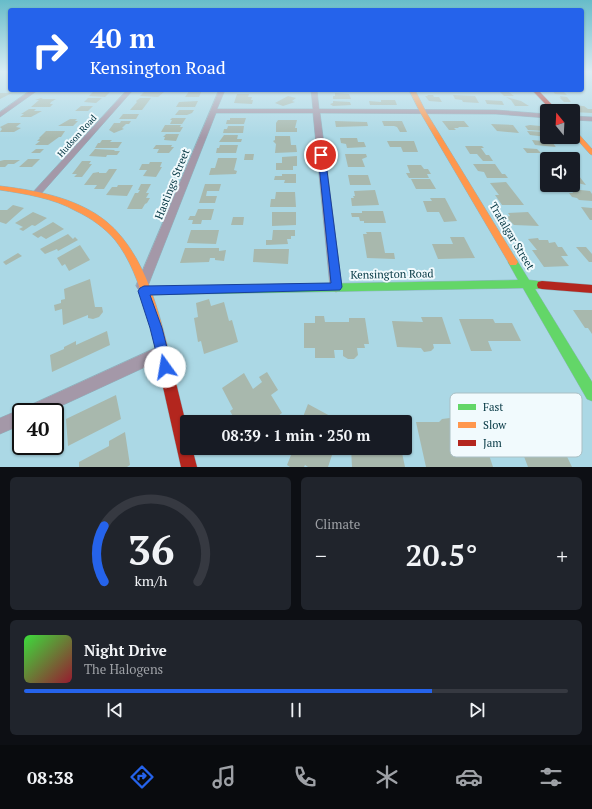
<!DOCTYPE html>
<meta charset="utf-8">
<style>
body{margin:0;font-family:"PT Serif",serif;background:#20242c;color:#f1f3f6;height:100vh;display:flex;flex-direction:column;font-size:15px;white-space:nowrap}
*{box-sizing:border-box;margin:0}
p{font-size:13px;color:#9ea1a6}
.icon{flex:none;width:22px;height:22px;fill:none;stroke:currentColor;stroke-width:2;stroke-linecap:round;stroke-linejoin:round}
.map{position:relative;height:467px;overflow:hidden}
.drawer{display:flex;flex-direction:column;gap:10px;padding:10px;background:#0d0f14;flex:1}
.drawer>*{flex:none}
.hud{position:absolute;left:8px;top:8px;width:576px;height:84px;border-radius:4px;box-shadow:0 1px 3px #0004;background:#2563eb;color:#fff;overflow:hidden}
.needle{width:26px;rotate:342deg}
.fabs{position:absolute;left:540px;top:104px;display:grid;gap:8px}
.fabs a{display:grid;place-items:center;width:40px;height:40px;border-radius:4px;background:#171b24;box-shadow:0 1px 3px #0004;font-size:20px}
.speed{position:absolute;left:12px;top:403px;display:flex;gap:8px;font-size:20px;font-weight:700;text-align:center}
.speed>*{display:grid;place-content:center;width:52px;height:52px;border-radius:50%;background:#171b24;box-shadow:0 1px 3px #0004;line-height:1}
.speed .limit{border:2px solid #111;border-radius:6px;background:#fff;color:#111}
.pin{position:absolute;display:grid;place-items:center;width:34px;height:34px;color:#fff;margin:-17px;border:2px solid #fff;border-radius:50%;box-shadow:0 1px 4px #0007}
.me{position:absolute;width:44px;margin:-22px;rotate:347deg;stroke-linejoin:round;filter:drop-shadow(0 0 3px #0008)}
.turn{display:flex;align-items:center;gap:14px;height:84px;padding:0 16px;font-size:18px}
.turn .icon{width:52px;height:52px;stroke-width:2.5}
.turn b{display:block;font-size:28px;line-height:34px}
.big{font-size:30px;font-weight:700;line-height:1.1}
.drawer .tile{flex:1;display:flex;flex-direction:column;justify-content:center;gap:6px;min-width:0;padding:0 14px;border-radius:6px;background:#20242c}
.drawer .dial{align-items:center;gap:0}
.dial svg{height:104px;overflow:visible;fill:none;stroke:#363941;stroke-width:7;stroke-linecap:round;text-anchor:middle}
.dial text{fill:#f1f3f6;stroke:none}
.song{display:flex;align-items:center;gap:12px}
.cover{width:48px;height:48px;border-radius:6px;background:linear-gradient(135deg,hsl(120 70% 55%),hsl(350 70% 35%))}
.played{height:4px;border-radius:2px;background:linear-gradient(90deg,#2563eb 75%,#363941 75%)}
.keys{display:flex;justify-content:space-around;direction:ltr}
.heat{display:flex;justify-content:space-between;align-items:center;font-size:22px;direction:ltr}
.drawer .tiles{flex:1;display:grid;gap:10px;grid-template-columns:1fr 1fr}
.tile:last-child{grid-column:span 2}
.trip{position:absolute;left:180px;top:415px;width:232px;height:40px;border-radius:4px;background:#171b24;box-shadow:0 1px 3px #0004;font-weight:700;line-height:40px;text-align:center}
.dock{display:flex;height:64px;justify-content:space-around;align-items:center;background:#090b0e;color:#9ea1a6}
.dock .icon{width:28px;height:28px}
.dock .on{color:#2563eb}
.dock b{font-size:18px;color:#f1f3f6}
.map>svg:first-child{display:block}
</style>
<div class="map">
<svg width="592" height="467" viewBox="0 0 592 467">
<rect width="100%" height="100%" fill="#abd8e5"/>
<path fill="#a8b8ad" d="M190,90H202L199,97H185Z
M236,90H255V92H236Z
M552,90H562L567,95L555,94Z
M93,92H110L105,97L89,96Z
M144,92H164L158,97L140,96Z
M500,92H509L514,96H504Z
M0,93H12L0,99Z
M335,93L349,94L351,99H333V96H335Z
M237,94H249L248,97H252L251,100H253L252,104L234,103Z
M427,95H433L434,97H439L442,102L429,101L425,96H428Z
M453,95L475,96L479,103L463,102L462,100L455,99Z
M288,96L296,98L292,101L295,102L283,106L275,103Z
M560,96L567,97L571,102H564L559,97L561,98Z
M506,97L521,101L529,106H515L511,100Z
M41,98L43,99H56L51,102L50,104H53L50,107H31L39,100H35Z
M88,98H102L96,103L84,102Z
M140,98H151L142,110H130L137,102L136,101Z
M381,100H395L397,105H370L369,101L381,102Z
M485,100L502,101L504,105L487,104Z
M198,101L195,107H176L179,102Z
M333,101L350,102L351,105L333,106L330,104L333,103Z
M567,105L584,106L588,109H592V113L573,112Z
M81,106H93L88,111H75Z
M29,109H36L34,111H42L31,117H20L24,114H21Z
M179,110H194L192,113L187,115H175Z
M123,114H139L136,119H119Z
M172,118H186L182,124H170L172,120H170Z
M230,118H246L244,124H226L227,120H230Z
M70,119H77L75,121H78L73,126H58Z
M278,120H297L295,128H297V132H276V123Z
M121,121H131L129,124H126L122,128L124,129L114,133L109,130L114,123H120Z
M335,121L367,122L368,126L336,127Z
M382,121H402L407,132H400L397,127L394,126H384Z
M442,121H464L469,127H458L459,128H454L456,130H449Z
M8,123H21L16,127L21,128L14,132H0L2,129L0,127Z
M491,124L513,125L519,133L497,131Z
M165,125H181L180,127H183L180,132H161Z
M530,125L540,126L546,131L528,130L525,126Z
M228,126H244L243,133H223L224,129H227Z
M46,131H65L61,137H59L48,145H35L40,141H37L40,138H39Z
M527,131L546,132L547,137L530,135Z
M166,134H179L176,141L164,140L165,137H163Z
M224,135H238L237,139H242L241,142H219Z
M275,136H290L291,145H296L297,152L275,153L276,144L273,141L275,140Z
M340,138H357L358,142H364L366,147L347,148L346,144L341,143Z
M102,140H112L110,142H122L118,148H95L98,143H100Z
M532,140L552,142L556,147L535,145Z
M387,141H414L418,152H403L401,147H390Z
M156,145H172L171,147H174L169,153H157L159,149H153Z
M220,145H238L236,153H216L217,148H219Z
M465,146H482L484,148H481L486,155H489L493,161H483L477,154H470Z
M523,148L537,149L541,153H527Z
M36,149H44L40,153H31Z
M95,149L115,150L114,151H120L117,155H107L106,157L89,156Z
M245,154H254L253,160H244Z
M345,154H366L367,157L362,159L365,167H348Z
M297,156V166H293V170H276V163H282V157Z
M218,158H237L234,170L237,171L236,174L209,175L211,168H215Z
M28,159H40L32,167H19Z
M4,160H20L14,164H8L5,167H0V161Z
M82,161H91L89,164H92L82,177H74L77,174H72Z
M150,162H162L160,167H162L156,177L143,176L147,170H139L142,164H149Z
M473,164H495L502,174H505L508,178H487L484,172L478,171Z
M407,165H421L424,169H428L431,174H427L429,178H409L406,173H410Z
M109,169H117L104,189H94L97,185H84L93,173L99,172V173H106Z
M282,174H296V183H284L285,180H274L275,176H282Z
M348,175H368L371,185H350Z
M573,176H579L586,185L573,182Z
M411,179H430L436,189H416Z
M506,182L524,205H502L495,195H499L490,183Z
M141,184H151L146,193H149L146,198H150L147,203L145,204L142,209H127L135,193H138L140,190H138Z
M205,184H221L219,191H207L206,196H217L215,203H199Z
M118,185H133L127,196L106,195L112,187H117Z
M571,189L590,191L592,194V201L579,200L577,198L572,197L569,193H573Z
M375,190L379,205L352,206L351,198H354L353,196H355L354,191Z
M276,192H295L296,207H270L271,199H275Z
M430,198H445L457,221L444,222L439,212H427L423,201H432Z
M13,205L24,208L6,224L0,222V210H7Z
M581,207L592,208V220H590Z
M198,209H214L211,220H202L201,224H192L193,220H188L190,216H195Z
M362,211H383L386,223H364V221H360L359,217H352L351,213H362Z
M33,212L47,218L35,226L32,225L23,231L19,229L23,227L15,223Z
M272,212H296V225L272,226Z
M528,212L539,226L514,225L506,217L510,216L508,213Z
M233,217H244L243,225H231Z
M53,222L64,229L46,239L41,236L38,238L32,234Z
M191,230H219L216,244L187,243Z
M273,230H295V236H291V239H287L288,244L266,245V240H272Z
M366,232H381L385,253H394L395,259L367,258L363,234H367Z
M68,234L73,239L75,237L78,240L58,251L57,249L45,254L40,249Z
M450,237H464L475,258L438,259L432,244H453Z
M538,238L539,240H548L549,243L555,242L558,247H562L568,256H561L569,266L544,267L532,250H537L528,239Z
M80,245L90,260L69,271L65,264L62,266L57,258Z
M576,247H586L592,254V262H589Z
M185,248H219V251L226,250L224,261L215,260V258H210L209,262L180,263Z
M254,249H289L288,264L253,262Z
M18,253L22,256L6,265L3,262Z
M90,279L95,307H102L103,312L99,317L93,319L88,318V315L63,325L62,309L55,311L54,305L61,303V300L65,299L64,289Z
M209,299L211,306L224,302L229,321L232,320L238,342L204,354L201,341L198,342L194,318L198,317L196,303Z
M573,310H592V334L588,328H585Z
M315,316H324L325,322H349V318H365L369,344H364L365,348H357L358,355L354,359H348L343,356V350H334L335,358H315V348H304V323H315Z
M421,317H442L451,344H433L434,348L431,351L424,352L421,348L397,347L392,321L423,322Z
M459,319H493L495,323H512L521,341H488L492,351H471Z
M107,331L110,345L52,372L50,355L64,349V347L76,341V345Z
M267,372L278,390L271,395L282,413L270,422H247L243,415L235,420L230,411L233,409L222,388L244,373L253,389L262,382L259,377Z
M116,395L121,419L68,446L66,419Z
M308,404L332,417L330,422H301Z
M379,418H396L397,422H380Z
M450,418L455,422L456,425L467,426L475,433L479,445L486,446L493,467H426L416,422H439L442,419Z
M125,432L130,465L127,467H79V462L109,446V441Z
M517,438L559,440L572,467H528Z
M282,448H328L327,452L332,455L328,467H308L305,465L304,467H290L287,465L291,455L281,450Z
M351,448H401L405,467H352Z"/>
<g fill="none" stroke-linecap="round" stroke-linejoin="round">
<g stroke="#8db5c0" stroke-width="1">
<path id="street" d="M31,90H38L0,117V112Z
M127,90H133L40,195H34L33,193L34,191Z
M219,90H225L217,109H313L311,90H317L319,109L496,110L547,114V118L496,114L320,113L342,287L340,290L336,292L332,290L330,287L313,113H216L148,286L146,289L142,291L138,289L136,286Z
M573,116L592,117V121L573,120Z
M162,345L167,347L169,352L167,357L48,412H21V425L0,434V418L21,409L24,410L26,407Z"/>
</g>
<g stroke="#8db5c0" stroke-width="1">
<path id="fast" d="M513,258L516,259L529,280L546,282L547,285L546,288L535,289L592,382V401L587,399L523,288L144,295L140,294L139,291L140,288L144,287L518,280L508,262L510,259Z"/>
</g>
<g stroke="#8db5c0" stroke-width="1">
<path id="slow" d="M409,90H415L426,112L516,259L518,262L516,265H510L420,112Z
M573,129L575,130L592,149V155L590,154L573,135Z
M0,186C33,190 67,196 96,214C150,248 163,330 177,387L175,392L170,394L165,392L163,387C154,342 144,276 115,240C105,228 91,218 76,211C53,198 26,194 0,190Z"/>
</g>
<g stroke="#8db5c0" stroke-width="1">
<path id="jam" d="M532,90H538L558,111H552Z
M542,281L592,285V293L542,289L538,288L537,285L538,282Z
M170,380L175,382L177,387L187,428V448H192L197,467H181L163,387L165,382Z"/>
</g>
<use href="#street" fill="#a498a8" fill-rule="evenodd"/>
<use href="#fast" fill="#63d668" fill-rule="evenodd"/>
<use href="#slow" fill="#ff974d" fill-rule="evenodd"/>
<use href="#jam" fill="#b3261e" fill-rule="evenodd"/>
</g>
<linearGradient id="sky" x2="0" y2="1"><stop stop-color="#67bcc9"/><stop offset="0.52" stop-color="#d9edf3"/><stop offset="1" stop-color="#d9edf3" stop-opacity="0"/></linearGradient>
<rect width="592" height="138" fill="url(#sky)"/>
<path fill="#2563eb" stroke="#184099" d="M321,153L325,155L342,287L340,290L150,295L162,328L172,367L170,372L165,374L161,372L150,328L138,291L140,288L144,286L331,283L318,155Z"/>
<g text-anchor="middle" dominant-baseline="central" stroke-width="4" stroke-linejoin="round" paint-order="stroke">
<g font-size="9" fill="#003440" stroke="#f1fafd">
<text transform="translate(77 136) rotate(-48)">Hudson Road</text>
</g>
<g font-size="11" fill="#003440" stroke="#f1fafd">
<text transform="translate(172 184) rotate(-68)">Hastings Street</text>
<text transform="translate(512 236) rotate(59)">Trafalgar Street</text>
<text transform="translate(392 274) rotate(-1)">Kensington Road</text>
</g>
</g>
<rect x="450" y="393" width="132" height="64" rx="6" fill="#f1fafd" stroke="#a9bfc4" stroke-width="1"/>
<rect x="458" y="404" width="18" height="6" fill="#63d668"/>
<rect x="458" y="422" width="18" height="6" fill="#ff974d"/>
<rect x="458" y="440" width="18" height="6" fill="#b3261e"/>
<g font-size="11" fill="#003440">
<text x="483" y="411">Fast</text>
<text x="483" y="429">Slow</text>
<text x="483" y="447">Jam</text>
</g>
</svg>
<div class="fabs">
<a><svg class="needle" viewBox="-14 -14 28 28"><path d="M0-13l5 13h-10z" fill="#e53935"/><path d="M0 13l5-13h-10z" fill="#9ea1a6"/></svg></a>
<a><svg class="icon" aria-label="sound" viewBox="0 0 24 24"><path d="M4 9h4l5-4v14l-5-4H4zM17 9q2 3 0 6"/></svg></a>
</div>
<div class="speed"><div class="limit">40</div></div>
<div class="pin" style="left:321px;top:155px;background:#d93025"><svg class="icon" aria-label="arrive" viewBox="0 0 24 24"><path d="M6 21V4h12l-3 4 3 4H6"/></svg></div>
<svg class="me" style="left:165px;top:367px" viewBox="-20 -20 40 40"><circle r="19" fill="#fff"/><path d="M0-13L10 11 0 6-10 11z" fill="#2563eb"/></svg>
<div class="trip">08:39 · 1 min · 250 m</div>
<div class="hud">
<div class="turn"><svg class="icon" aria-label="right" viewBox="0 0 24 24"><path d="M7 20v-9h11M14 6l5 5-5 5"/></svg><div><b>40 m</b>Kensington Road</div></div>
</div>
</div>
<section class="drawer">
<div class="tiles">
<div class="tile dial"><svg viewBox="0 0 100 80">
<path d="M14 69A42 42 0 1 1 86 69"/>
<path d="M14 69A42 42 0 0 1 14 26" stroke="#2563eb"/>
<text x="50" y="56" font-size="32" font-weight="700">36</text>
<text x="50" y="72" font-size="11">km/h</text>
</svg></div>
<div class="tile"><p>Climate</p>
<div class="heat"><a>−</a><b class="big">20.5°</b><a>+</a></div>
</div>
<div class="tile">
<div class="song"><i class="cover"></i><div><b>Night Drive</b><p>The Halogens</p></div></div>
<div class="played"></div>
<div class="keys"><svg class="icon" aria-label="previous" viewBox="0 0 24 24"><path d="M18 5L8 12l10 7zM5 5v14"/></svg><svg class="icon" aria-label="pause" viewBox="0 0 24 24"><path d="M8 5v14M16 5v14"/></svg><svg class="icon" aria-label="next" viewBox="0 0 24 24"><path d="M6 5l10 7-10 7zM19 5v14"/></svg></div>
</div>
</div>
</section>
<nav class="dock">
<b>08:38</b>
<svg class="icon on" aria-label="directions" viewBox="0 0 24 24"><path d="M12 3l9 9-9 9-9-9zM9 14v-3h6M13 9l2 2-2 2"/></svg>
<svg class="icon" aria-label="music" viewBox="0 0 24 24"><path d="M9 18V5l10-2v13"/><circle cx="6" cy="18" r="3"/><circle cx="16" cy="16" r="3"/></svg>
<svg class="icon" aria-label="phone" viewBox="0 0 24 24"><path d="M5 4h4l2 5-3 2q2 4 5 5l2-3 5 2v4C11 20 4 13 5 4z"/></svg>
<svg class="icon" aria-label="climate" viewBox="0 0 24 24"><path d="M12 3v18M4 7l16 10M4 17L20 7"/></svg>
<svg class="icon" aria-label="car" viewBox="0 0 24 24"><path d="M5 17H2v-5l4-1 3-4h7l3 4 3 1v5h-3M9 17h6M6 11h13"/><circle cx="7" cy="17" r="2"/><circle cx="17" cy="17" r="2"/></svg>
<svg class="icon" aria-label="filters" viewBox="0 0 24 24"><path d="M4 7h16M4 17h16"/><circle cx="9" cy="7" r="2"/><circle cx="15" cy="17" r="2"/></svg>
</nav>
